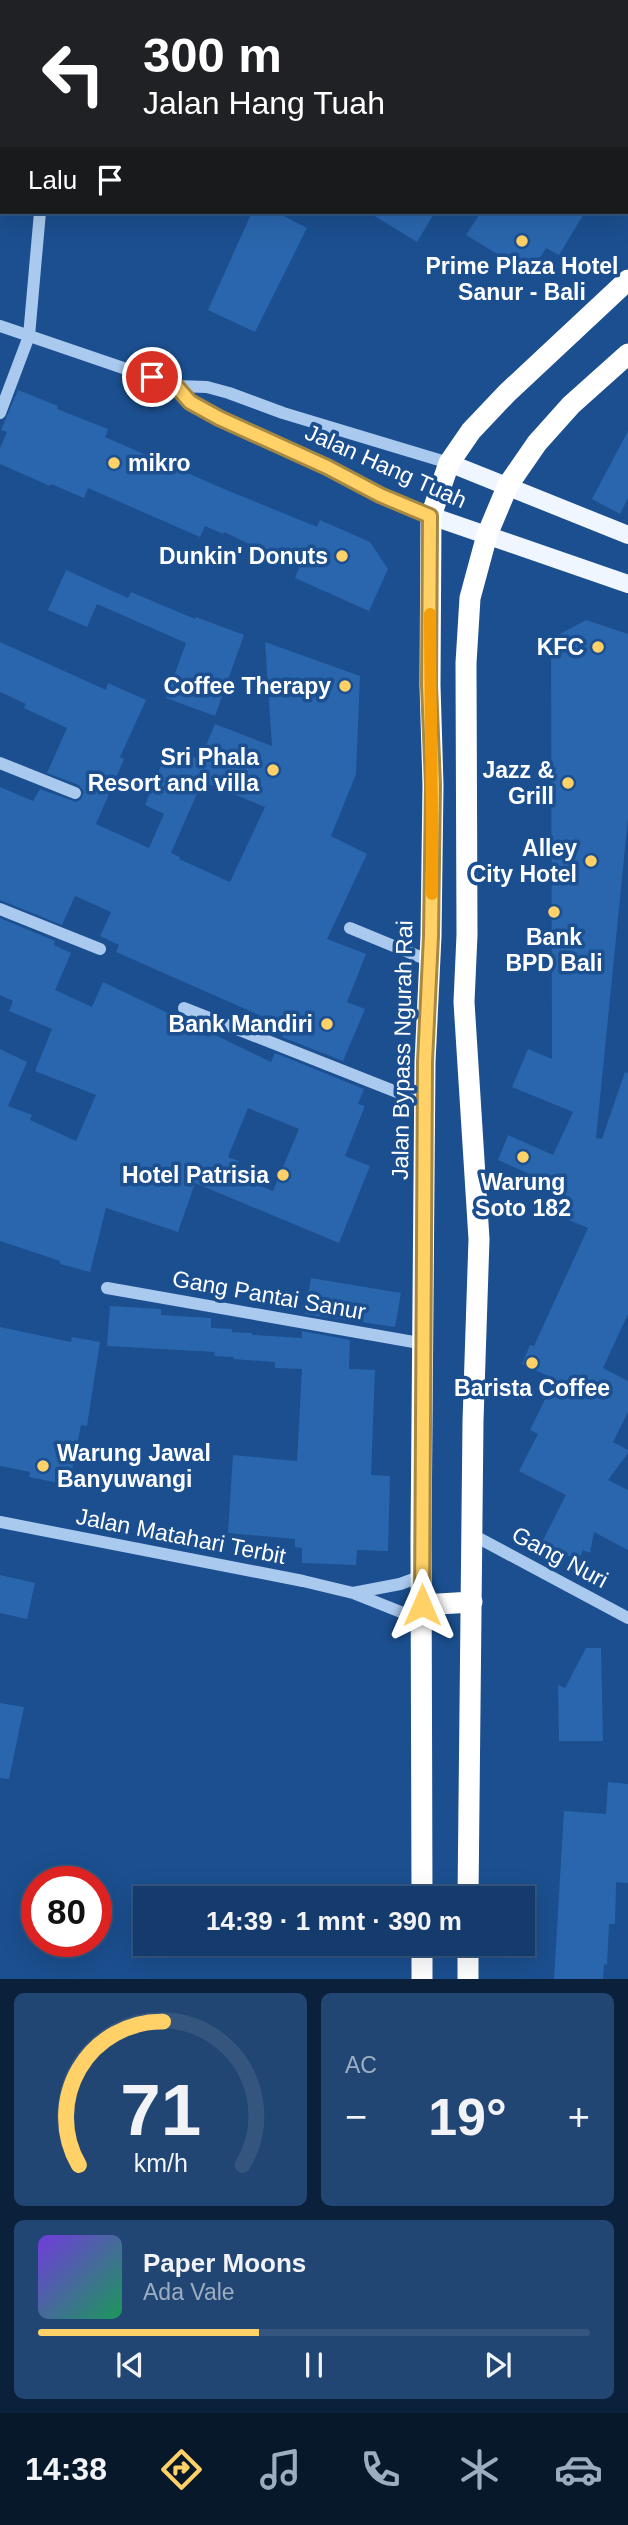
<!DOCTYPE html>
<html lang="id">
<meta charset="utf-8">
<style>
body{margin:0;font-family:Arial,sans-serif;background:#214673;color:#f1f3f6;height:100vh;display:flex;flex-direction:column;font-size:26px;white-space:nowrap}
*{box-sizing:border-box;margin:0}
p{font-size:23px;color:#9dadc1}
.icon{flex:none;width:38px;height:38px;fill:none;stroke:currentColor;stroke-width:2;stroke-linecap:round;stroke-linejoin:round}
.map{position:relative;height:1979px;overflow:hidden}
.sheet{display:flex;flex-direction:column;gap:14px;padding:14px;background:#0b203b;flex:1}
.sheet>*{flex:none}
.guide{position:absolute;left:0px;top:0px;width:628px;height:214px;box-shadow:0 7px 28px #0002,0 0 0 2px #33557e;background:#202124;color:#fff;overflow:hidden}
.speed{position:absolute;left:21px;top:1866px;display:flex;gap:14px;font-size:35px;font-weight:700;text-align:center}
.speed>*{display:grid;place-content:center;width:91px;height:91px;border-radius:50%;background:#143b6b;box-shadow:0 7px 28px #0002,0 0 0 2px #33557e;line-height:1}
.speed .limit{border:10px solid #d22;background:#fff;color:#111}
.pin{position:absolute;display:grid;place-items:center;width:60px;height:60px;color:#fff;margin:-30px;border:4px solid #fff;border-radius:50%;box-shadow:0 2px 7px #0007}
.me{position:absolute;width:77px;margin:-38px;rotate:0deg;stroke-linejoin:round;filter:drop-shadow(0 0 5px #0008)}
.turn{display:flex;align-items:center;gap:24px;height:147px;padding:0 28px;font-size:32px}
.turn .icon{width:91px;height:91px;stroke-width:2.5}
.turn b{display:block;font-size:49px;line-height:60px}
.then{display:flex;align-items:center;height:66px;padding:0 28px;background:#0003;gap:14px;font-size:26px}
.big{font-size:52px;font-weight:700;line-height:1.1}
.sheet .card{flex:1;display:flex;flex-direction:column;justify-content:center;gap:10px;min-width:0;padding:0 24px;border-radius:10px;background:#214673}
.sheet .dial{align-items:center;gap:0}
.dial svg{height:182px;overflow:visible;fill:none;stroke:#33557e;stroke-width:7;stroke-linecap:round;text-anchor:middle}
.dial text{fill:#f1f3f6;stroke:none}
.song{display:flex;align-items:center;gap:21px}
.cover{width:84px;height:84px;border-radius:10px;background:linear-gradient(135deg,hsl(260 70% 55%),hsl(150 70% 35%))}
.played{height:7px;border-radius:4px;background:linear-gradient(90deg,#ffd166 40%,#33557e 40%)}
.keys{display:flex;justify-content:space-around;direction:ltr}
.heat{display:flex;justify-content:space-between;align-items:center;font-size:38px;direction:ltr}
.sheet .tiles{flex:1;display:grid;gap:14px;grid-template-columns:1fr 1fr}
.card:last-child{grid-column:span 2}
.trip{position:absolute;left:133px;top:1886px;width:402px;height:70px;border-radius:0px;background:#143b6b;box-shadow:0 7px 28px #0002,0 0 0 2px #33557e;font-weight:700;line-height:70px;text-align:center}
.dock{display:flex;height:112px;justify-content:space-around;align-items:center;background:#08182b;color:#9dadc1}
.dock .icon{width:49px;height:49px}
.dock .current{color:#ffd166}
.dock b{font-size:32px;color:#f1f3f6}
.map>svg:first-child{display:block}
</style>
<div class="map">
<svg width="628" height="1979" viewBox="0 0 628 1979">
<rect width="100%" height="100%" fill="#1b4f8f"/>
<path fill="#2a66ad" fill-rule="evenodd" d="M252,212H276L307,228L255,332L208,310Z
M368,212H435L417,242Z
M481,212H585L559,255L546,248L530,274L466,235Z
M18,390L58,406L57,409L108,429L105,437L224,489L317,527L320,520L370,542L388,569L369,611L295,578L299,568L224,532L223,534L205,526L200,537L88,488L84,498L51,484L50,486L0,464V448L7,432L1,430Z
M628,431V498L620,514L592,499Z
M66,570L128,598L131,592L195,619L196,617L244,635L215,716L166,698L186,643L97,604L87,627L48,610Z
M586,620L628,634V818L596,1138L602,1139L625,1072L628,1073V1314L603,1368L628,1381V1412L613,1442L628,1450V1453L608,1480L628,1490V1550L594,1532L590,1553L583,1550L578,1561L542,1542L566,1495L519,1471L538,1434L530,1430L555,1379L522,1364L530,1345L534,1346L588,1228L547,1211L557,1186L498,1160L508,1135L553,1155L573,1112L512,1087L528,1049L552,1059L551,639Z
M0,642L106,690L108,683L146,700L120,757L124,759L96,824L149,848L164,814L145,805L169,746L200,760L215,724L272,746L265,642L360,676L356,774L331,836L367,854L327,939L366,954L347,1002L365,1009L343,1061L282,1037L286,1027L116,952L119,945L100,936L111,912L75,896L62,925L0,900V787L33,801L40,789L76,802L81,799L84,792L79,785L47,773L67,728L24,708L26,704L0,692ZM206,783L265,807L230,882L179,859L180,857L171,853L198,791L202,793Z
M0,918L55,941L54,945L71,953L55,990L92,1007L103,982L168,1013L166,1018L209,1037L211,1033L271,1062L275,1053L364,1089L358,1104L365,1106L345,1156L370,1166L339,1243L195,1183L178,1232L106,1208L90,1272L60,1264V1261L0,1241V1049L27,1062L8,1106L32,1115L30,1120L76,1141L96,1095L35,1071L52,1029L9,1011L13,1001L0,995ZM248,1108L299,1129L273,1191L233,1174L239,1161L228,1157Z
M311,1278L401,1293L395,1327L305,1314Z
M110,1306L161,1309V1315L211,1318V1328L232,1329V1332L252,1333V1335L302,1338V1331L350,1340L349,1369L375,1370L371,1475L390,1476L388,1551L357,1550L356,1565L302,1563V1548L295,1547V1539L228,1533L233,1455L297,1461L302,1369L275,1368V1362L233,1359L234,1357L214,1356L215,1352L107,1346Z
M0,1327L71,1342L72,1337L100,1342L87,1426L81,1425L69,1485L29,1477L30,1472L0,1466Z
M0,1575L35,1583L27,1619L0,1613Z
M586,1648H601L603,1741H559L558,1685L565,1688Z
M0,1703L24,1707L9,1779L0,1778Z
M608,1782L628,1784V1883L616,1882L615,1924H609L607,1965L604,1964L603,1979H554L564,1811L606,1814Z"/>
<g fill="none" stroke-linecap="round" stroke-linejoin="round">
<path stroke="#a9c9ee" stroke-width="12" d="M13,0L14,2
M0,326L176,386L207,387L229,393L283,413L449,463
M176,386L190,402L219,418L327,467L380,495L431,516
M0,413L29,336L40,212
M0,763L75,793
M0,909L100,949
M350,928L430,961
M184,1008L427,1104
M107,1288L425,1344
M0,1522L303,1581L353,1593L421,1620
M471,1534L628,1618
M353,1593L400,1584L422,1576"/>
<path stroke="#f0f6ff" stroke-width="18" d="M449,463L628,535
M431,516L628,584"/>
<path stroke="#fff" stroke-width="21" d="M422,1605L472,1602
M422,1899L421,1540L425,1062L431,936L433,785L430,685L431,516L449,463L471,431L507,393L628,280
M468,1899L473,1421L479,1239L464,1002L467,935L466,663L470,598L487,535L508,485L537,443L571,405L628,354
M422,1944V1979
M468,1979V1944"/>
</g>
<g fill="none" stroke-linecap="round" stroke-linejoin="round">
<g stroke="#a68842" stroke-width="18">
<path id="route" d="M152,377L176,386L190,402L219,418L327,467L380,495L430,516L429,685L433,785L431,936L425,1062L422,1605"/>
</g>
<use href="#route" stroke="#ffd166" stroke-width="12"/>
<path stroke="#f59e0b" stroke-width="12" d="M430,614C430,707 433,801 432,894"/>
</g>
<g fill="#ffd166" stroke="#1b4f8f" stroke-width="2.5">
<circle cx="522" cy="241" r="7"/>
<circle cx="114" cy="463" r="7"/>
<circle cx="342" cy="556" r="7"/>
<circle cx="598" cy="647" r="7"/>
<circle cx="345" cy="686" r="7"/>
<circle cx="273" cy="770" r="7"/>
<circle cx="568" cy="783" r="7"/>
<circle cx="591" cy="861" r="7"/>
<circle cx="554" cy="912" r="7"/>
<circle cx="327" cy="1024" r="7"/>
<circle cx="523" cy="1157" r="7"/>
<circle cx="283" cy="1175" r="7"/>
<circle cx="532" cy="1363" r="7"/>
<circle cx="43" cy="1466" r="7"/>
</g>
<g text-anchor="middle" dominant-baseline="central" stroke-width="7" stroke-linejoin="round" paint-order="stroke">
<g font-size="23" font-weight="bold" fill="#fff" stroke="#1b4f8f" text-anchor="end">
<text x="522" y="266" text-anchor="middle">Prime Plaza Hotel<tspan x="522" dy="26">Sanur - Bali</tspan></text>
<text x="128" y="463" text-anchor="start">mikro</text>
<text x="328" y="556">Dunkin' Donuts</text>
<text x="584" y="647">KFC</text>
<text x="331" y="686">Coffee Therapy</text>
<text x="259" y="757">Sri Phala<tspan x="259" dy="26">Resort and villa</tspan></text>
<text x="554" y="770">Jazz &amp;<tspan x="554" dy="26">Grill</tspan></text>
<text x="577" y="848">Alley<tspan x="577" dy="26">City Hotel</tspan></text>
<text x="554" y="937" text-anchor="middle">Bank<tspan x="554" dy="26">BPD Bali</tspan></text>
<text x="313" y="1024">Bank Mandiri</text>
<text x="269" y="1175">Hotel Patrisia</text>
<text x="523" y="1182" text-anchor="middle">Warung<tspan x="523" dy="26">Soto 182</tspan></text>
<text x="532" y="1388" text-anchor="middle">Barista Coffee</text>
<text x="57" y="1453" text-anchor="start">Warung Jawal<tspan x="57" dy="26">Banyuwangi</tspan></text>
</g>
<g font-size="23" fill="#fff" stroke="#1b4f8f">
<text transform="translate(386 466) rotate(24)">Jalan Hang Tuah</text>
<text transform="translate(402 1050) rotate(-89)">Jalan Bypass Ngurah Rai</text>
<text transform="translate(269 1295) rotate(10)">Gang Pantai Sanur</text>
<text transform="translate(181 1536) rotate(11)">Jalan Matahari Terbit</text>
<text transform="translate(560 1557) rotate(28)">Gang Nuri</text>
</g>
</g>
</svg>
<div class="speed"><div class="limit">80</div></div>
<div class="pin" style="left:152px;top:377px;background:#d93025"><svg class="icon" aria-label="arrive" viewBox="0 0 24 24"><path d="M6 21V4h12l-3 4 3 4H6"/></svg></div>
<svg class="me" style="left:422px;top:1605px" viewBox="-20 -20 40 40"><path d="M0-17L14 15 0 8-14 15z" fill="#ffd166" stroke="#fff" stroke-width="4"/></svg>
<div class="trip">14:39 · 1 mnt · 390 m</div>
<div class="guide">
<div class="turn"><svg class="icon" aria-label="left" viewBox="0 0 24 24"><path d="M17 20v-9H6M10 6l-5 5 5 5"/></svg><div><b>300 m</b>Jalan Hang Tuah</div></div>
<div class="then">Lalu<svg class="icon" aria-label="arrive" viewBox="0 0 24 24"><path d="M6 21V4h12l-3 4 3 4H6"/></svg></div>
</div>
</div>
<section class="sheet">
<div class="tiles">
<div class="card dial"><svg viewBox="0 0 100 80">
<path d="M14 69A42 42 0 1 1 86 69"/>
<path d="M14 69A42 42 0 0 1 51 6" stroke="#ffd166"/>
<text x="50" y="56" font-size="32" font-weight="700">71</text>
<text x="50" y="72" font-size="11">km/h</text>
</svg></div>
<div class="card"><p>AC</p>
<div class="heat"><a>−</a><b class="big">19°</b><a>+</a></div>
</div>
<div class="card">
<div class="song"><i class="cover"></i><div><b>Paper Moons</b><p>Ada Vale</p></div></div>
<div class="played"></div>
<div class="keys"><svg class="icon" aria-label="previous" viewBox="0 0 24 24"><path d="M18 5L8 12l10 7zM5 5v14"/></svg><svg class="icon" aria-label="pause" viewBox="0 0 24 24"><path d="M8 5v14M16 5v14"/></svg><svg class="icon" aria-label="next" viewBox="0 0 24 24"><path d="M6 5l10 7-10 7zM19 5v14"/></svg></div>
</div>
</div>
</section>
<nav class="dock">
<b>14:38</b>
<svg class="icon current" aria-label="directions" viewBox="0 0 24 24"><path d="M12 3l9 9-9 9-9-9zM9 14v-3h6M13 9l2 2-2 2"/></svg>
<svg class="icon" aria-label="music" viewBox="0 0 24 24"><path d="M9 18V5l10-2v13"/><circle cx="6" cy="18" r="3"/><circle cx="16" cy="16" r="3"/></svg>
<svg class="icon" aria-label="phone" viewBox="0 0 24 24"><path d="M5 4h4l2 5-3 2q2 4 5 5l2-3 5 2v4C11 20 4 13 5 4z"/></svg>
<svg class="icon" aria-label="climate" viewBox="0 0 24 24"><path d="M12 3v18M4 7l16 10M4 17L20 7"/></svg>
<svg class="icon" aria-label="car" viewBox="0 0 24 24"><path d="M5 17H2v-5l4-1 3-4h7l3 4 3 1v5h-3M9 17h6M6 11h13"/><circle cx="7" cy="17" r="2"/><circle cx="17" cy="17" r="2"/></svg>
</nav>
